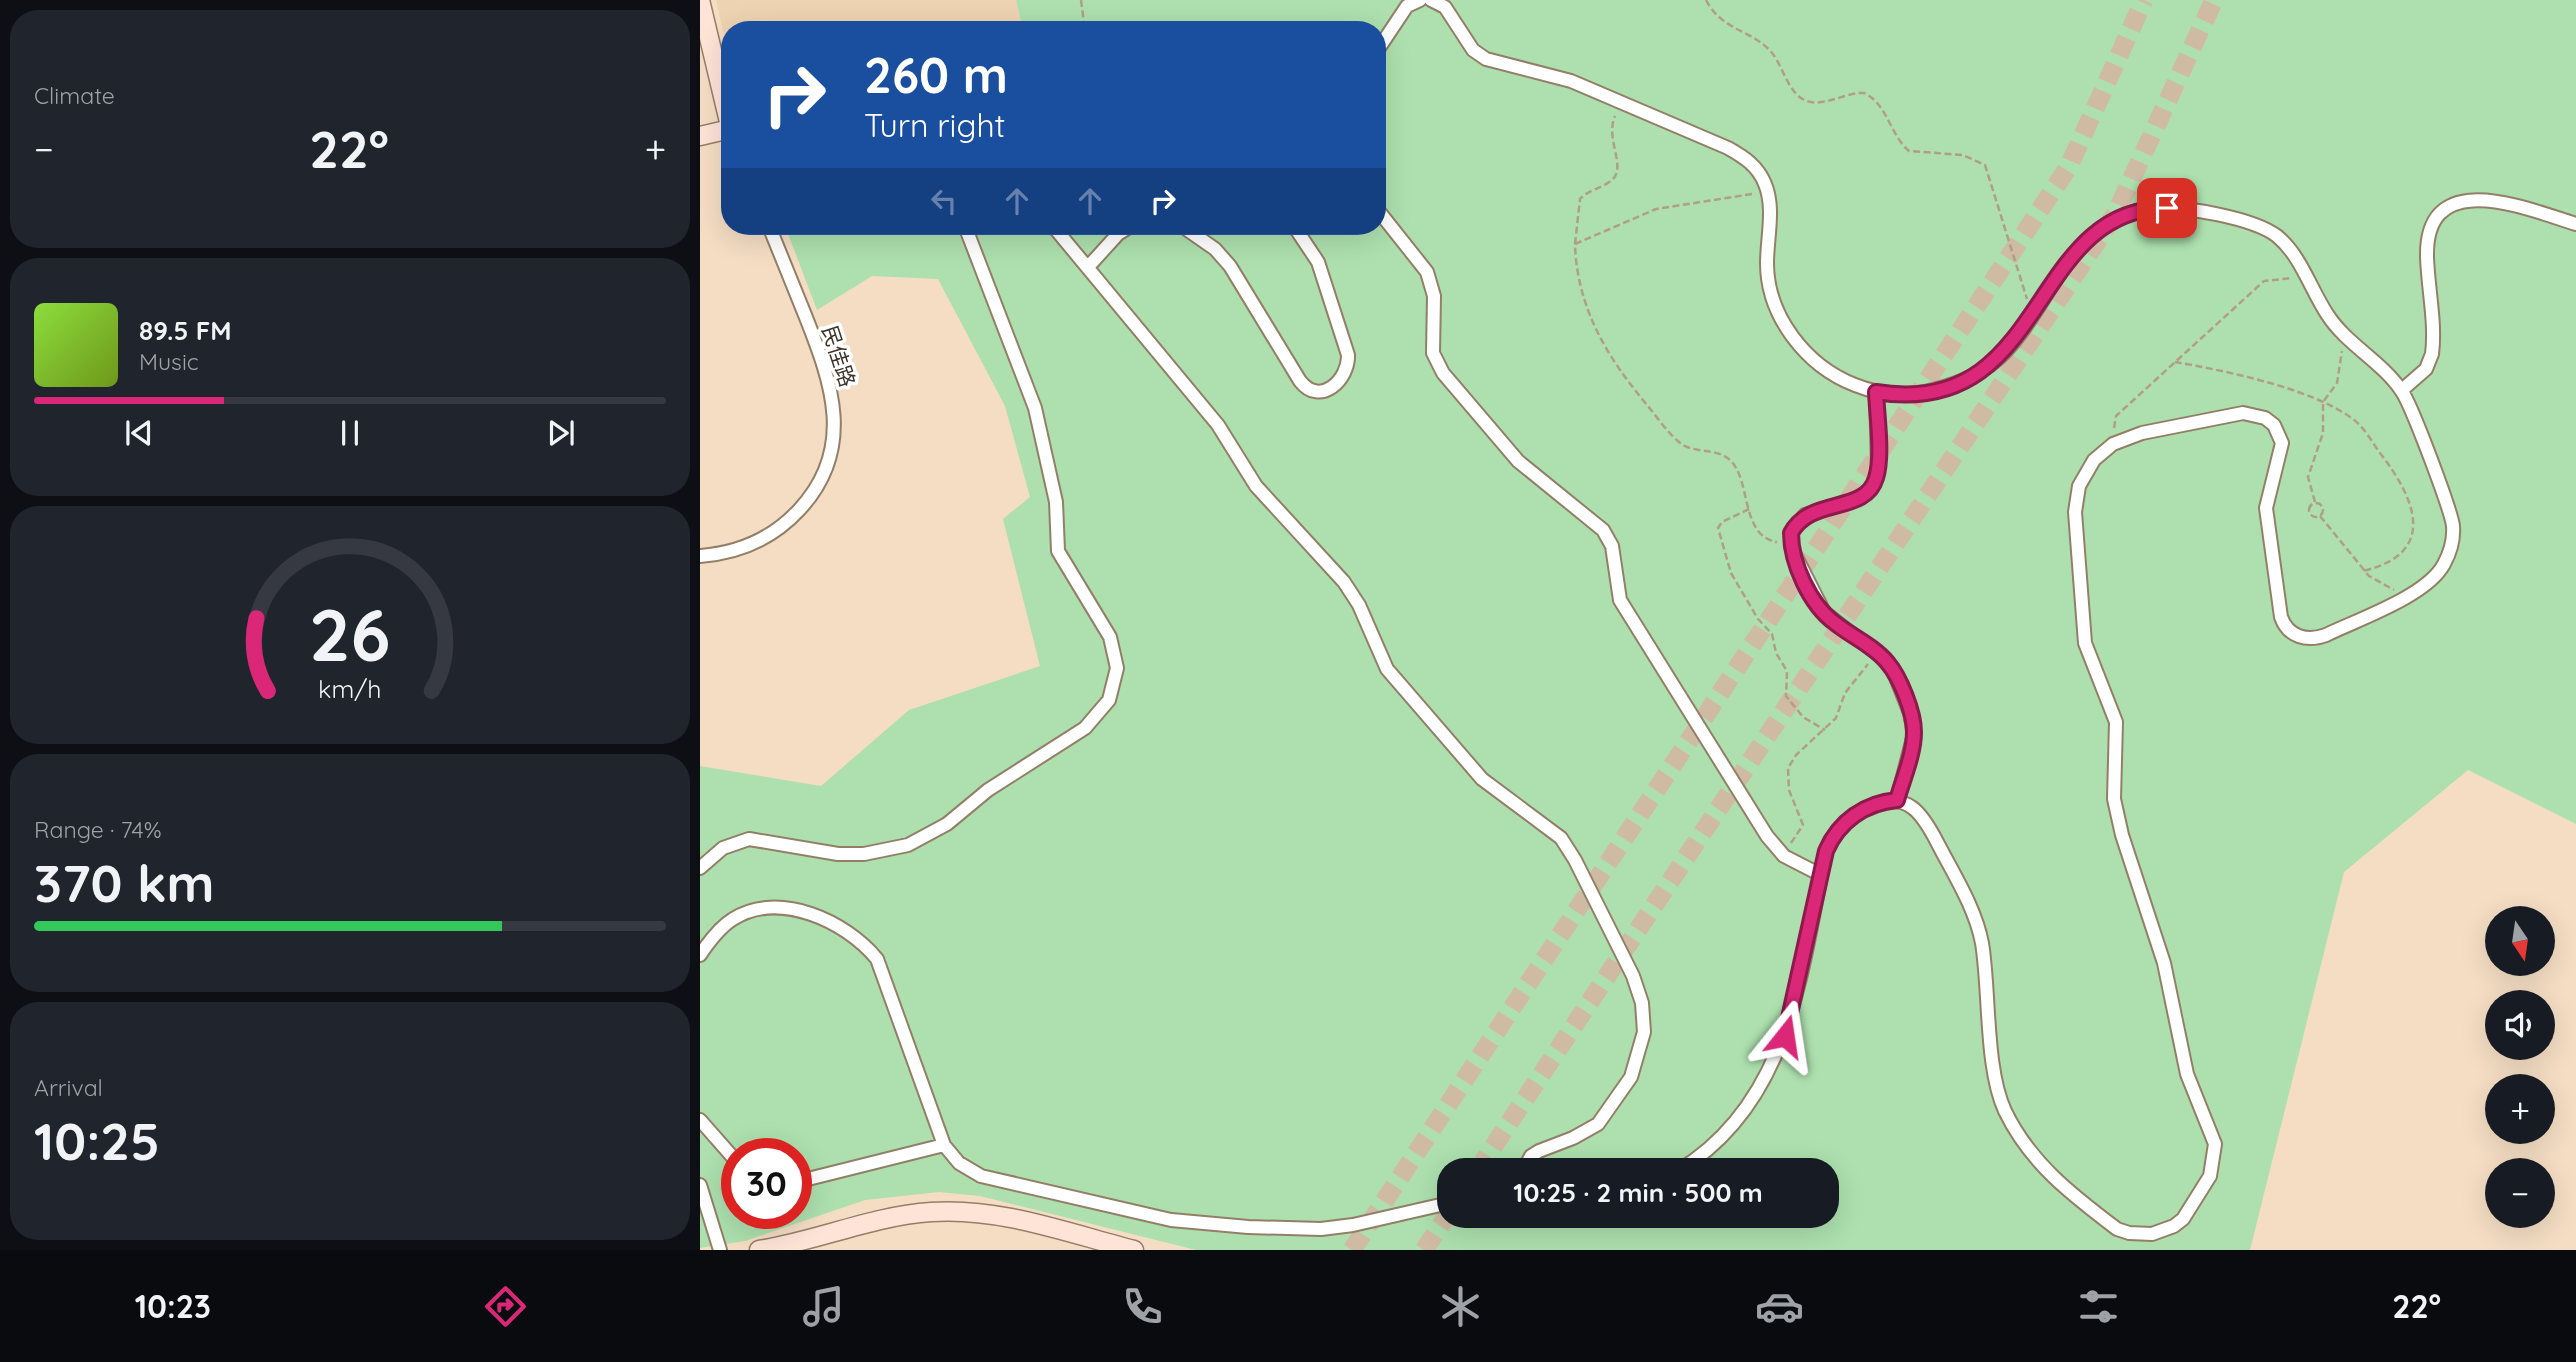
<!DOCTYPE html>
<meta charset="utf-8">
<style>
body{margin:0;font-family:Quicksand,"Noto Sans SC",sans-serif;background:#20242c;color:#f1f3f6;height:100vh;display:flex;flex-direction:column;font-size:26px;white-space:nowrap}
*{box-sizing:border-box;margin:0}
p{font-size:23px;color:#9ea1a6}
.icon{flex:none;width:38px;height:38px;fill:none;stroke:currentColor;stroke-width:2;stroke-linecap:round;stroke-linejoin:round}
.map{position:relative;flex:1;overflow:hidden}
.sheet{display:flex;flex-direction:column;gap:10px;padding:10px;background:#0d0f14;width:700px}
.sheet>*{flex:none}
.banner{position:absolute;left:21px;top:21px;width:665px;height:214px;border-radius:28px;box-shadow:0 7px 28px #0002;background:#1a4fa0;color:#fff;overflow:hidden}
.needle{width:46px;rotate:167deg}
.fabs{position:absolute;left:1785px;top:906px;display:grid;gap:14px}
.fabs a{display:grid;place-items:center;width:70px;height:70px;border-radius:50%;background:#171b24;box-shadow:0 7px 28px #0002;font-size:35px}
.speed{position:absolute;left:21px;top:1138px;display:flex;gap:14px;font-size:35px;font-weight:700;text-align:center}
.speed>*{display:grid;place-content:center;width:91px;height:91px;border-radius:50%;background:#171b24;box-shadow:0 7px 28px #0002;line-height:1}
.speed .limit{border:10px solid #d22;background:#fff;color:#111}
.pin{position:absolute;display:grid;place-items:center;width:60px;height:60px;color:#fff;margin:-30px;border-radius:14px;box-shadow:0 4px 10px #0006}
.me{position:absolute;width:77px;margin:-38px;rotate:15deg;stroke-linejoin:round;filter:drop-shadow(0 0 5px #0008)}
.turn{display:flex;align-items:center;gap:24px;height:147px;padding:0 28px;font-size:32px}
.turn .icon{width:91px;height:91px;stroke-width:2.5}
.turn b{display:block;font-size:49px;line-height:60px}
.lanes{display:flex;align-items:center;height:66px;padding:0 28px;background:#0003;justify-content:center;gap:35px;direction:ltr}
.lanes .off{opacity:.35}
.big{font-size:52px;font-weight:700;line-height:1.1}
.sheet .widget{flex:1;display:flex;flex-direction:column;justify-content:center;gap:10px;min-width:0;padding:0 24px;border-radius:28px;background:#20242c}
.sheet .dial{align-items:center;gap:0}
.dial svg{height:182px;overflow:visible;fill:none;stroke:#363941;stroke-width:7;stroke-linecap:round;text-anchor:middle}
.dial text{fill:#f1f3f6;stroke:none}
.song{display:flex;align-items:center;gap:21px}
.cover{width:84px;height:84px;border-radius:10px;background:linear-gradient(135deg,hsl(90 70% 55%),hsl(80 70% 35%))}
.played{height:7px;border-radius:4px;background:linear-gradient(90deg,#db2777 30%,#363941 30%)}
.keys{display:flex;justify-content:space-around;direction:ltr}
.heat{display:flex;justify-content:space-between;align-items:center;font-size:38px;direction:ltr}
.charge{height:10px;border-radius:5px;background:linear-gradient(90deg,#34c759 74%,#363941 0)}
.trip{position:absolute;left:737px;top:1158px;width:402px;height:70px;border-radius:28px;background:#171b24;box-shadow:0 7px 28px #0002;font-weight:700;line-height:70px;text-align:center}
.tabs{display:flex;height:112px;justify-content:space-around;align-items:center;background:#090b0e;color:#9ea1a6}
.tabs .icon{width:49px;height:49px}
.tabs .on{color:#db2777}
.tabs b{font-size:32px;color:#f1f3f6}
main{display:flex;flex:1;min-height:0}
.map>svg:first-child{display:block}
</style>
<main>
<section class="sheet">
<div class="widget"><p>Climate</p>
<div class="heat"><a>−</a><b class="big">22°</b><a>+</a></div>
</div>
<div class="widget">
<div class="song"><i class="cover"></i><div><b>89.5 FM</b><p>Music</p></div></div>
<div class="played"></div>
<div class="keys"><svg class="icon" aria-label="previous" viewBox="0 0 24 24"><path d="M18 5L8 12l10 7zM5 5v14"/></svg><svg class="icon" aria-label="pause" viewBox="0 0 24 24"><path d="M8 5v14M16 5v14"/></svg><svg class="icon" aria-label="next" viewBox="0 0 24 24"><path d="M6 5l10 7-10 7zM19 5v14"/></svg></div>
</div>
<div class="widget dial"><svg viewBox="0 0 100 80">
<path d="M14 69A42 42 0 1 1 86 69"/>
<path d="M14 69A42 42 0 0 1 9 37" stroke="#db2777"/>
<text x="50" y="56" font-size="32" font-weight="700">26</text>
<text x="50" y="72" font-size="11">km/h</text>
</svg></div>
<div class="widget"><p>Range · 74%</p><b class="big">370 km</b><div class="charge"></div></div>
<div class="widget"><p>Arrival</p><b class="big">10:25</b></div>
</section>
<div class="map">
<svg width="1876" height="1250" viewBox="0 0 1876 1250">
<rect width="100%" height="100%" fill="#f4ddc3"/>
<path fill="#eed3b2" d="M16,0H316L323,30H30V63Z"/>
<path fill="#ade0ae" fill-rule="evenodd" d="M316,0H1876V824L1768,770L1644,872L1550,1250H496L280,1196L239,1192L165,1200L45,1241L0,1248V766L121,786L209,710L340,666L303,519L330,497L305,406L238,279L172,276L117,310L85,226H677V30H323ZM37,1153H96V1213H37ZM749,1171H1127V1216H749Z"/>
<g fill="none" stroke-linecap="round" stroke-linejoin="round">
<path stroke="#cfbba4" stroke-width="19" stroke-dasharray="19 10" stroke-linecap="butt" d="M777,1171L1416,213L1514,0
M652,1250L1369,166L1444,0
M724,1250L749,1213"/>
<g stroke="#937f67" stroke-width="16">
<path id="street" d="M731,0L745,7L773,50L786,59L871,81L1028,148C1044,157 1058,166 1065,184C1075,208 1067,238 1067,263C1067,316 1106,366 1155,385C1180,395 1207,397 1233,390C1259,384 1284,373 1303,354C1353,303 1372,214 1455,208C1485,206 1553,218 1577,236C1601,256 1610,288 1627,314C1646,344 1681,361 1701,390C1711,403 1751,510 1753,526C1754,539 1750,553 1744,564C1727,596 1659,619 1626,635C1607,642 1588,637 1581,617L1566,508L1582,443L1574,425L1565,418L1543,413L1442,433L1413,444L1394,460L1379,486L1375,512L1385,643L1416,722L1414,799L1422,835L1464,963L1487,1074L1515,1144L1510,1176L1483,1219L1474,1226L1452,1234L1429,1233L1417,1229C1372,1195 1330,1163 1305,1111C1285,1068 1290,992 1282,943C1275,907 1254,875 1237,842C1223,815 1208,791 1174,805C1151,815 1136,827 1126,851C1101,968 1092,1102 978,1171
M677,51L707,6L720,0
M677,209L727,272L734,296L733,353L743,373L818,461L903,530L912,546L920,600L1067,836L1084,856L1121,875
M353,226L518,425L556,486L644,582L659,605L687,669L782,779L861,838L875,860L933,976L942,1003L944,1032L931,1077L898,1124L873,1138L839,1151L831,1156L823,1171
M482,226L515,249L530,266L600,381C620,407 649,380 648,355L618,262L594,226
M388,267L418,234L431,226
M1702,390L1726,369L1732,354C1736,323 1728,289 1727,257C1725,165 1827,209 1876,224
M1176,392L1178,469L1172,488L1157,499L1105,515L1091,533V547L1124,612L1179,655L1193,670L1210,713L1214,734L1197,800
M0,556C39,553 73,538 99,510C156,449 132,383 105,315C93,285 81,256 69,226
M0,868L23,848L49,839L138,854H164L208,845L247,824L288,790L385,728L409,700L417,668L410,637L358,551L356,502L335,408L265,226
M0,955C8,943 20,927 33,919C79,890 146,921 177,959L244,1145L259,1163L281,1176L471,1220L548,1227L621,1229L653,1225L749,1203
M0,1120L37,1162
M96,1182L244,1145
M0,1185L20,1250"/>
</g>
<g stroke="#937f67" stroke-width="21">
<path id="secondary" d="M0,0L30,126
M0,136L30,129
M59,1250C117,1241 172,1216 231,1212C299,1207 368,1233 434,1250"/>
</g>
<path stroke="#b09e8a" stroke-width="2.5" stroke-dasharray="7 3.5" stroke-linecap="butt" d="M381,0L385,30
M1006,0C1023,32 1052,29 1072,53C1084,67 1089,99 1111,102C1128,105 1147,92 1164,93C1187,103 1190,135 1209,151L1263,155L1285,165L1327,299
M1052,194L956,209L875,244C877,308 907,357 947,405C957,417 967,432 979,442C993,455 1018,446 1032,462C1051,484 1041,536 1077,542
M875,244L880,199C889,189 904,188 913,179C926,166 905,138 915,116
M1475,362C1526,371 1611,388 1653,419C1664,427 1672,442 1680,453C1715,498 1739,553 1663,571
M1414,428L1416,416L1564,281L1592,278
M1615,502L1608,477L1623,433V402L1637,383L1642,351
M1609 510a7 7 0 1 1 14 0a7 7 0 1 1-14 0Z
M1049,509L1022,522L1018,528L1031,573L1058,619L1072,634L1076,653L1087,671L1086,696L1103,717L1125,730
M1620,516L1669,576L1694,590
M1091,843L1103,825L1089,790L1088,768L1096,755L1136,718L1145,693L1168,664"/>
<use href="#street" stroke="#fff" stroke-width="12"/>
<use href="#secondary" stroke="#fee3d7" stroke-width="18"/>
</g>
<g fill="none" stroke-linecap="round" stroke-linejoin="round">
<g stroke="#8e194d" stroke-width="18">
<path id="route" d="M1085,1036L1126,851C1139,821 1165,803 1197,800C1203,779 1214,754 1214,732C1214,712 1200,677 1187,662C1174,646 1151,636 1135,623C1110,605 1091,563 1091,533C1111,496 1165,515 1176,478C1183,456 1177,416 1176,392C1349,420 1327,208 1467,208"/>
</g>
<use href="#route" stroke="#db2777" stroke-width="12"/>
</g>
<g text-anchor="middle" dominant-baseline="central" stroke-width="7" stroke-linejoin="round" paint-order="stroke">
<g font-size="21" fill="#3c3329" stroke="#fff">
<text transform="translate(139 356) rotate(72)">民佳路</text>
</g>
</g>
</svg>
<div class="fabs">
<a><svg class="needle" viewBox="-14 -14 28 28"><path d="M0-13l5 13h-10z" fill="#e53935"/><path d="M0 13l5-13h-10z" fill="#9ea1a6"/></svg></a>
<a><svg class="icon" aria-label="sound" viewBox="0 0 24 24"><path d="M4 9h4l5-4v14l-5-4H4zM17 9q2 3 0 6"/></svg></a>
<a>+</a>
<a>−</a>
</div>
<div class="speed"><div class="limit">30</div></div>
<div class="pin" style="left:1467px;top:208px;background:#d93025"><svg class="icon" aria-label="arrive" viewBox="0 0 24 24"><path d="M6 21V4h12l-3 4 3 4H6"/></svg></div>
<svg class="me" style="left:1085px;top:1036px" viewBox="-20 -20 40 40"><path d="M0-17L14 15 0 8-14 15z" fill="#db2777" stroke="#fff" stroke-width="4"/></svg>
<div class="trip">10:25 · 2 min · 500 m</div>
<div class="banner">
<div class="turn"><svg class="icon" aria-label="right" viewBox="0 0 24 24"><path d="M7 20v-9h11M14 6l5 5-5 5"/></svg><div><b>260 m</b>Turn right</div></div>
<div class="lanes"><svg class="icon off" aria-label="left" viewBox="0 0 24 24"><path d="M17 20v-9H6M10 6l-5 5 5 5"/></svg><svg class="icon off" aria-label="ahead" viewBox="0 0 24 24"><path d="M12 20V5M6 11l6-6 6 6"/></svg><svg class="icon off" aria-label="ahead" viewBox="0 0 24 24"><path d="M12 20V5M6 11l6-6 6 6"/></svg><svg class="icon" aria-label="right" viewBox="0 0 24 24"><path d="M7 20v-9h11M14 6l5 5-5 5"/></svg></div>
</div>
</div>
</main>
<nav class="tabs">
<b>10:23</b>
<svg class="icon on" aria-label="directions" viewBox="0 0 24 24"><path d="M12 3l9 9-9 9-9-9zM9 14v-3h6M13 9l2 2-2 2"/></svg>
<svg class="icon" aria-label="music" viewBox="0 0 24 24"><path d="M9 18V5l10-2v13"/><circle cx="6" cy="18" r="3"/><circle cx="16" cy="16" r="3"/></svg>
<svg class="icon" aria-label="phone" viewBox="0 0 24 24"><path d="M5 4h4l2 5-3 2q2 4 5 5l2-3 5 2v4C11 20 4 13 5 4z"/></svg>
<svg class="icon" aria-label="climate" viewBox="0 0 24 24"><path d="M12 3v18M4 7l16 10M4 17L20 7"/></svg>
<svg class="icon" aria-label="car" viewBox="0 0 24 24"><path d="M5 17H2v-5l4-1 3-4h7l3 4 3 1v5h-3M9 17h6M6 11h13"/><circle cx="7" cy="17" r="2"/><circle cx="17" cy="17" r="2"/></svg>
<svg class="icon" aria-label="filters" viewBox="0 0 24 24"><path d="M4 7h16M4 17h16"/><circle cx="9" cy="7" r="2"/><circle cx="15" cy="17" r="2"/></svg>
<b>22°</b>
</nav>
